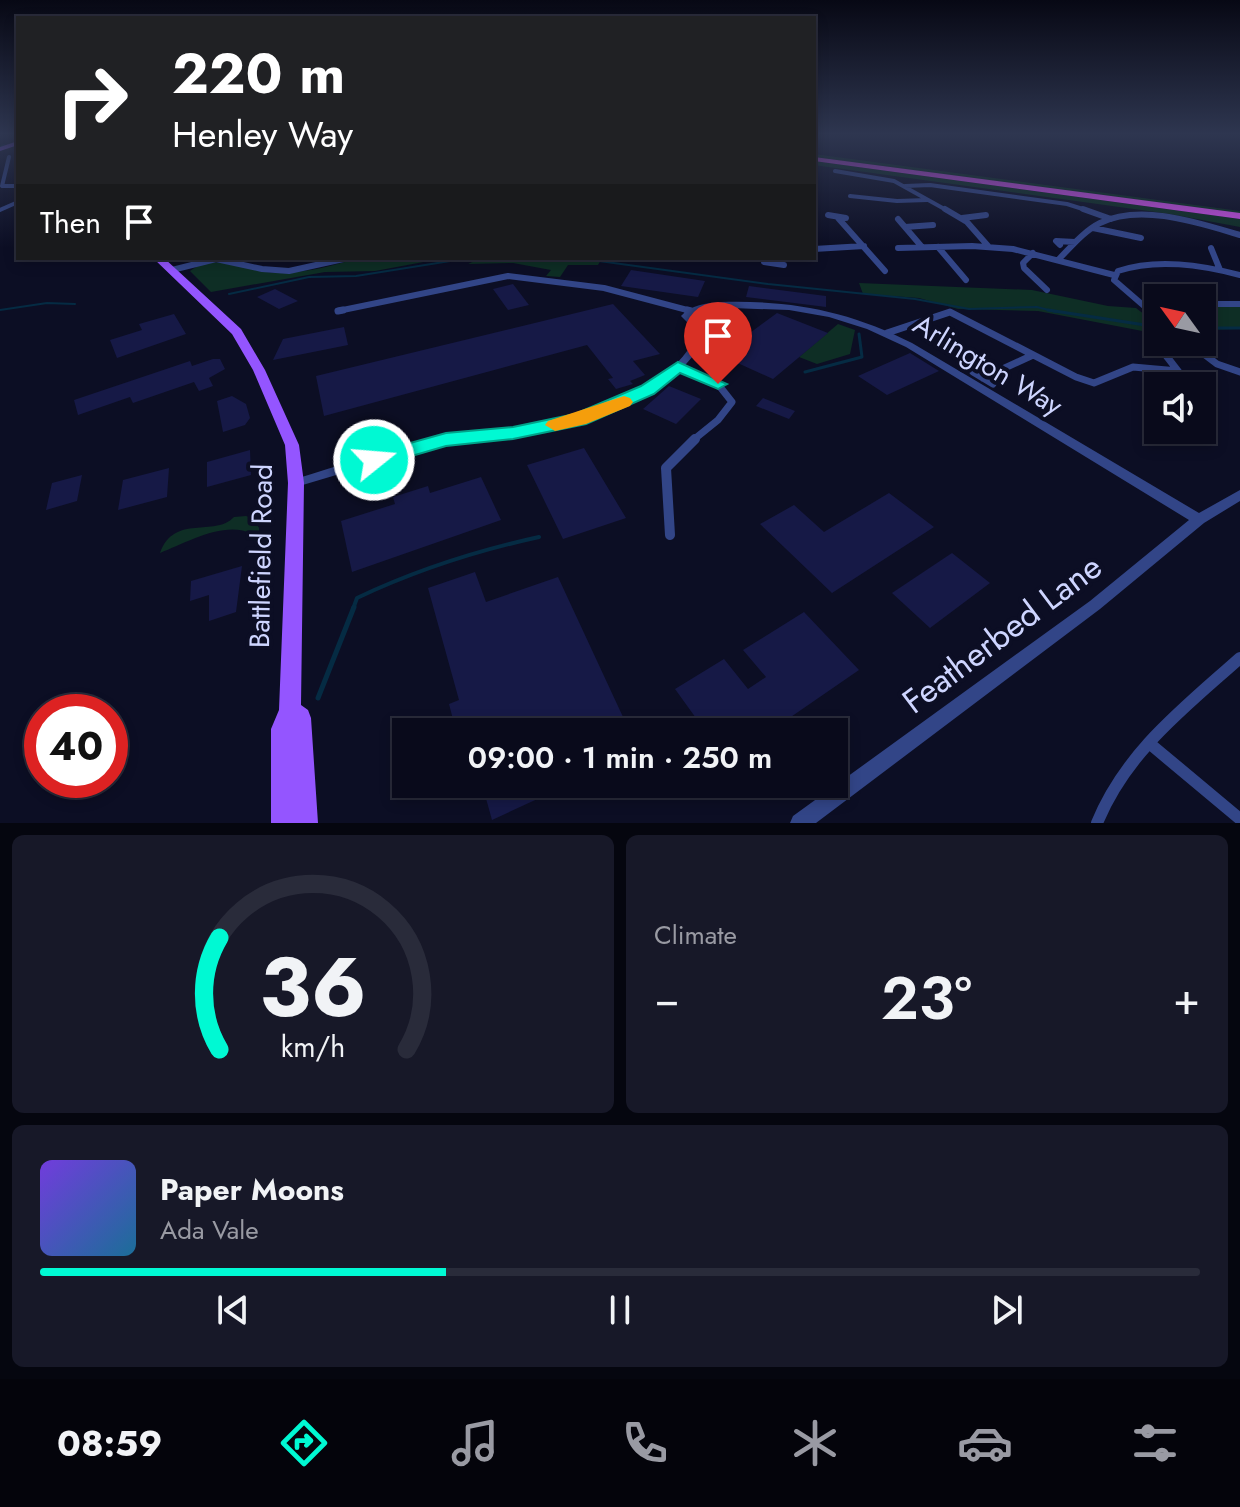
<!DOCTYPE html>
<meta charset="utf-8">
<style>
body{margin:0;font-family:Jost,sans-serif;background:#171828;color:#f1f3f6;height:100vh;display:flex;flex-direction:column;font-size:30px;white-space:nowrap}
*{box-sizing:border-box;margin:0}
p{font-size:26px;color:#999aa3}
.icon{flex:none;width:44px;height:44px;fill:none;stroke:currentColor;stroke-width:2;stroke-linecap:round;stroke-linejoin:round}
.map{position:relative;height:823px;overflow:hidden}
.details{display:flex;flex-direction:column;gap:12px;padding:12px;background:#05060f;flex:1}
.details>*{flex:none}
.banner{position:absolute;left:16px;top:16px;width:800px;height:244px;border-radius:0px;box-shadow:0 4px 12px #0003,0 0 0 2px #292b3a;background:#202124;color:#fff;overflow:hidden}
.needle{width:52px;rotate:303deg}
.fabs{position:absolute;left:1144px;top:284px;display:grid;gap:16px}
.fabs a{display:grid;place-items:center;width:72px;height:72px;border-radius:0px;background:#090a1b;box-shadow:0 4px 12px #0003,0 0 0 2px #292b3a;font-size:40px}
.speed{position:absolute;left:24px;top:694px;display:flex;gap:16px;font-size:40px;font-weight:700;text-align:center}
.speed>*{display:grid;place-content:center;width:104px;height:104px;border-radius:50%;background:#090a1b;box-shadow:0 4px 12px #0003,0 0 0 2px #292b3a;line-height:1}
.speed .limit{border:12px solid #d22;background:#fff;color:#111}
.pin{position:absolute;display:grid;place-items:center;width:68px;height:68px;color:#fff;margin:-82px -34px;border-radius:50% 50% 50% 0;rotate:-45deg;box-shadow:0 0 8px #0007}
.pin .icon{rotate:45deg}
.me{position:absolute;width:88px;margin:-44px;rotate:73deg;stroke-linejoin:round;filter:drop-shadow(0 0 6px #0008)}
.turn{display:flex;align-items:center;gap:28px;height:168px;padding:0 24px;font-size:36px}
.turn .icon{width:104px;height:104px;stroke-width:2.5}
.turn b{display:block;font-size:56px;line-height:68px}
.then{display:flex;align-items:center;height:76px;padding:0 24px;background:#0003;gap:16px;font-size:30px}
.big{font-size:60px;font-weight:600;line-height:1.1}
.details .tile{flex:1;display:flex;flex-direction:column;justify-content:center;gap:12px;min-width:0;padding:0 28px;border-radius:12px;background:#171828}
.details .dial{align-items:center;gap:0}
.dial svg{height:208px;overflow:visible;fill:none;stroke:#292b3a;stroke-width:7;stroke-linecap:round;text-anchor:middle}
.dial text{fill:#f1f3f6;stroke:none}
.song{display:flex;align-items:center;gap:24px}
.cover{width:96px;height:96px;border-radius:12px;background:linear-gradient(135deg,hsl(260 70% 55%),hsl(200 70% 35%))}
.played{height:8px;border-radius:4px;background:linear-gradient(90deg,#00f9d3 35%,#292b3a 35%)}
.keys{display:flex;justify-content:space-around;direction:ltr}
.heat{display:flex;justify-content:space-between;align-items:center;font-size:44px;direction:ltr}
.details .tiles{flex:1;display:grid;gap:12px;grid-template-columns:1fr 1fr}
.tile:last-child{grid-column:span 2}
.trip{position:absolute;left:392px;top:718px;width:456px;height:80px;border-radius:0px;background:#090a1b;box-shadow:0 4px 12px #0003,0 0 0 2px #292b3a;font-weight:600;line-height:80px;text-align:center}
.dock{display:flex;height:128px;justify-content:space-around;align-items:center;background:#04040b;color:#999aa3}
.dock .icon{width:56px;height:56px}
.dock .current{color:#00f9d3}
.dock b{font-size:36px;color:#f1f3f6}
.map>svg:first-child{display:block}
</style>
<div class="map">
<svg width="1240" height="823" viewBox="0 0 1240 823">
<rect width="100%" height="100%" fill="#0c0e24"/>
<path fill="#0e2e25" d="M814,154L1240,211V214L814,157Z
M814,161L1240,219V227L1170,214L814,165Z
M357,258H445L375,271L325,272L211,292L190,271C218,250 251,275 282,273C307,272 334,266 357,258Z
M481,258H586L601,260L598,265H568L560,277L546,276L551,270L513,263L468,264Z
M859,283L1032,290L1108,306L1136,308L1158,325V334L1038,311L958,309L919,298L863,294Z
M1202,305L1240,306V329L1202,330Z
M838,324L855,330L850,354L817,364L799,357Z
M246,516L254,519L259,528L261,564L252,534C225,520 186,543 160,553C175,513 214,538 234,517Z"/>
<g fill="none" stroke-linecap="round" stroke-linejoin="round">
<path stroke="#052b43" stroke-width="2" d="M0,147L4,145
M577,258L768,284L915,299L969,309L1037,307L1056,312
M229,294L309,277L356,276L469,258
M0,310L47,303L75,304"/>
<path stroke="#052b43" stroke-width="3" d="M1048,310L1158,327
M1202,328H1240
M805,372L862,357L859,334"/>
<path stroke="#052b43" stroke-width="4" d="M353,609L357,598C416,570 475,551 539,537"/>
<path stroke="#052b43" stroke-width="5" d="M318,698L354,607"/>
</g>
<path fill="#161946" d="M631,270L705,281L698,297L621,286Z
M513,284L529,305L508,310L493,289Z
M749,286L826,296V307L746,297Z
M275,289L298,301L279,309L257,297Z
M613,304L660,354L633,361L645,375L630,381L633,384L616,389L608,379L613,378L587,345L324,416L316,376Z
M777,313L828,333L773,379L720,355Z
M174,314L186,334L117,358L110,340L142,330L139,324Z
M344,327L348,345L273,360L283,339Z
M910,353L939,371L887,395L858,376Z
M213,359H220L225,369L209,378L213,386L199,391L194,382L133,403L130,397L78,415L74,400L190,361L192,366Z
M669,386L701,399L676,424L643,409Z
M232,396L246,404L250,418L245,425L223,432L217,401Z
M763,398L795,411L789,419L756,406Z
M584,448L626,518L563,539L527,465Z
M250,450L251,475L207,487V462Z
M169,468L167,497L118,510L123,480Z
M82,475L77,501L46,510L52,483Z
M481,477L501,520L352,572L341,521L395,504L393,497L428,486L430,493Z
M889,493L934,527L832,593L760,524L794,505L824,532Z
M952,553L990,583L930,628L892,593Z
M242,566L236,612L209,621V595L190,601L191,581Z
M475,572L486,602L558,577L630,732H468L465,722L455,727L449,704L459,700L428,588Z
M804,612L859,670L769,732H706L675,689L724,659L748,689L766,677L743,650Z
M482,784H570L492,820Z"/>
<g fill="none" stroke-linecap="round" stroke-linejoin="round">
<path stroke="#324587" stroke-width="4" d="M9,157L2,186H18
M835,171L894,181L948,211
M905,186L930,185L1067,204L1089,211
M850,196L897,201L927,200
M0,210L18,202"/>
<path stroke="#324587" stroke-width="6" d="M945,209L967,222L989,247
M1083,209L1111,219
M828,215L846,218
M838,218L885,271
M962,218L986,215
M898,219L922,247
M905,227L933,225
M1093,228L1141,238
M1060,245L1056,241L1075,242
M938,247L966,280
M898,248L972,246L1013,249L1114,275
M1211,248L1220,270
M814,249L864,246
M1033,253L1023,263L1024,268L1047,290
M1058,260C1071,247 1084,231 1100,223C1141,203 1199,223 1240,235
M764,262L784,265
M172,270L216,259L262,269L289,271L348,258
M1211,304H1240
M338,311L508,276L604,288L691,311
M1151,312L1114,280L1118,271C1157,258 1201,265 1240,275"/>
<path stroke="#324587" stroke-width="7" d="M687,310L691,311
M1149,310L1158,318
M338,311L343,310
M887,333L950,312L1076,377L1094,383L1133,367L1178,371L1161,349
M1188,342L1217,364L1240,372
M678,367L717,383L732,402L718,420L692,441
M1178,371L1191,386
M973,372L993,384
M983,378L1033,355"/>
<path stroke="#324587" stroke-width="10" d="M670,535L666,468L695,439"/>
<path stroke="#324587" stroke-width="12" d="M1149,743L1240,819
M1097,823C1126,752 1184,708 1240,658"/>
<path fill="#324587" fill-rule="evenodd" d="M721,302C791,300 849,311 912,343L1199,513L1240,490V501L1204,523L1100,609L816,823H790L793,816L1090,601L1189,520L906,347L867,329L829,317L789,310L731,308L712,321L700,348L680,371L658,389L632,404L604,415L543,431L457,441L430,447L296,487L292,486L290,483L292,480C342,465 393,447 445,436C467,432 489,431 512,429C574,421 652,402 690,347C695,340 698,332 702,325L688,323L681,316C691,305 706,303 721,302ZM703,313L708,316L701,320L691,316L694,314Z"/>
<path fill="#9455ff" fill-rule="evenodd" d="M18,141V145L0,151V147Z
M153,258H164L241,329L265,370L299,445L304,483L301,705L308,710L311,718L318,823H271V729L279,710L288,483L285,445L253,370L232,334Z"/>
<path fill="#ca4fe6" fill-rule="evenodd" d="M814,157L1240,213V219L814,161Z"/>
</g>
<linearGradient id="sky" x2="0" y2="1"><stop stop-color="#070814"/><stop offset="0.54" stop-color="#2e3650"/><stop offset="1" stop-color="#2e3650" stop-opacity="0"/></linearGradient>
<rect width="1240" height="248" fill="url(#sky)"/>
<path fill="#00f9d3" stroke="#00a289" stroke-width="2" d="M678,362L727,384L718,389L680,373L654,394L586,424L513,439L446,446L374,467L364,460L367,455L446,433L513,427L575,414L641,386Z"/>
<path fill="#f59e0b" d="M624,396L630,398L633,402L630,406L586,424L555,431L545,425L548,421Z"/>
<g text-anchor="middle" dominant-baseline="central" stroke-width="8" stroke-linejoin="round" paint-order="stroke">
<g font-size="28" fill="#ced5ff" stroke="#0c0e24">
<text transform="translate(988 365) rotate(31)">Arlington Way</text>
<text transform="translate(261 556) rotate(-89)">Battlefield Road</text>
</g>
<g font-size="34" fill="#ced5ff" stroke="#0c0e24">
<text transform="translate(1002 634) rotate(-37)">Featherbed Lane</text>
</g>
</g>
</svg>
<div class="fabs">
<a><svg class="needle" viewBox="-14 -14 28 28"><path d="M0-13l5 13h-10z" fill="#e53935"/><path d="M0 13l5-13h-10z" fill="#999aa3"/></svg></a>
<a><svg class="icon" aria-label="sound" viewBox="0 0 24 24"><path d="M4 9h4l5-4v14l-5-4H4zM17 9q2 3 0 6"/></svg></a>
</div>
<div class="speed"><div class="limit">40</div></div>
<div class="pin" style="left:718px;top:384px;background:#d93025"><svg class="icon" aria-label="arrive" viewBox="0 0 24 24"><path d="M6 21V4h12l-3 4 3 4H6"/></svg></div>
<svg class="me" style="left:374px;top:460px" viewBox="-20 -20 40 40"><circle r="17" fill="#00f9d3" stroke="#fff" stroke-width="3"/><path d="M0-11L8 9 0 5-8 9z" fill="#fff"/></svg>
<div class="trip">09:00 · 1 min · 250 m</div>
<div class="banner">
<div class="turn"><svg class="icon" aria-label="right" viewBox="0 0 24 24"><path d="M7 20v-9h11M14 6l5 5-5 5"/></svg><div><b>220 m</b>Henley Way</div></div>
<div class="then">Then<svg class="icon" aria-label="arrive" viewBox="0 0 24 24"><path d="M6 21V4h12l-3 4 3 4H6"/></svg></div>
</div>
</div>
<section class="details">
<div class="tiles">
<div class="tile dial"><svg viewBox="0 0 100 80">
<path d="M14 69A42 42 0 1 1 86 69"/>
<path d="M14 69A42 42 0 0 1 14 26" stroke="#00f9d3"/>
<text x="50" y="56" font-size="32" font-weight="700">36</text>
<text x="50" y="72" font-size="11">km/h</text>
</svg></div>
<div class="tile"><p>Climate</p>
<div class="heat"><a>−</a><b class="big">23°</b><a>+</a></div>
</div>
<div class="tile">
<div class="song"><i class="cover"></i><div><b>Paper Moons</b><p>Ada Vale</p></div></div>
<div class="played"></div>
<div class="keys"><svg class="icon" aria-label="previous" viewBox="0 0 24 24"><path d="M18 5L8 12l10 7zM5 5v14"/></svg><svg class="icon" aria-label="pause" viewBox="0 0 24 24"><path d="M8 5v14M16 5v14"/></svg><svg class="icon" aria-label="next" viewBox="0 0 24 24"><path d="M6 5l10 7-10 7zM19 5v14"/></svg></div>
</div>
</div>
</section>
<nav class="dock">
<b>08:59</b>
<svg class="icon current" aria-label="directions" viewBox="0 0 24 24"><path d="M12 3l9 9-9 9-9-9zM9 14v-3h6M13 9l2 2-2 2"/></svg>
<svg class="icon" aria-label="music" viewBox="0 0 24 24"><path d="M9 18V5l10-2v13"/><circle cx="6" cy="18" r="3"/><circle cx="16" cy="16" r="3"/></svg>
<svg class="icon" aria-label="phone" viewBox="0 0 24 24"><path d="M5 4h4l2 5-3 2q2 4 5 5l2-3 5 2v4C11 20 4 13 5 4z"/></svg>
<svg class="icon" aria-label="climate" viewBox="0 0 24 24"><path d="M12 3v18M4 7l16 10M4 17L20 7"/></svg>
<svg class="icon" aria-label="car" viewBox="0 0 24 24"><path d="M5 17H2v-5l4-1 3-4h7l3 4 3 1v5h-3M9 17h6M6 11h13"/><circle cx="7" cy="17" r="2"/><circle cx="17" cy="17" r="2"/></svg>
<svg class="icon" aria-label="filters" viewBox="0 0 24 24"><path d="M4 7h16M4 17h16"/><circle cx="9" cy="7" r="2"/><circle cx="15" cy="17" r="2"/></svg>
</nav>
